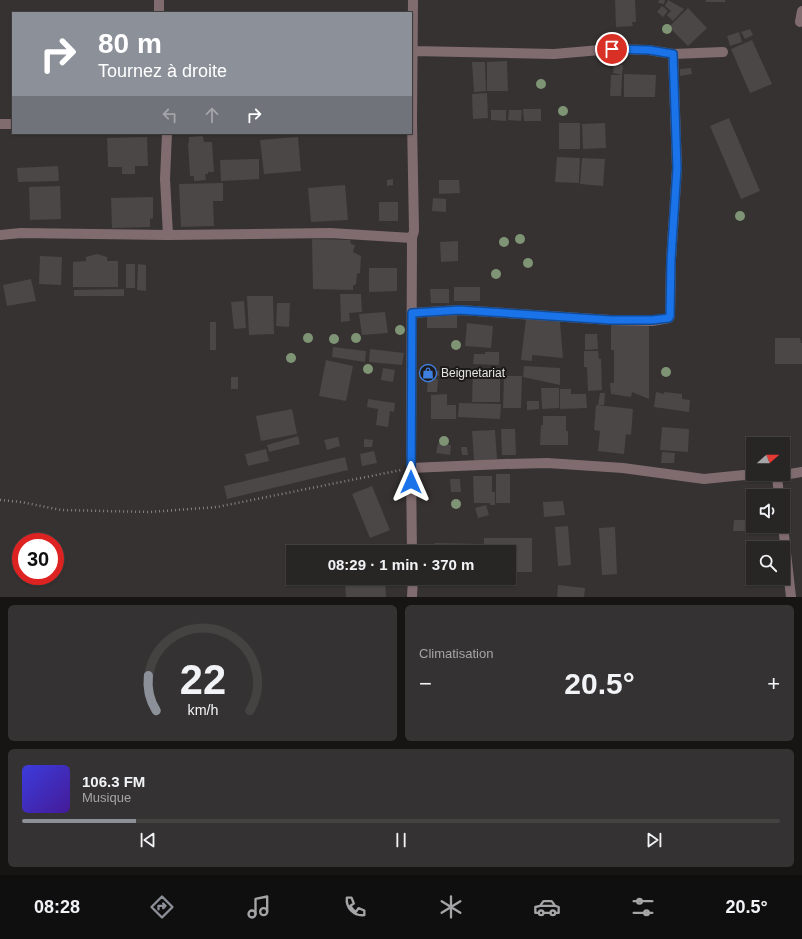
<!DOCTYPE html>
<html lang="fr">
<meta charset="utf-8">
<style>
body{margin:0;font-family:Arial,sans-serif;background:#343232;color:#f1f3f6;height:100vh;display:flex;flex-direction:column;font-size:15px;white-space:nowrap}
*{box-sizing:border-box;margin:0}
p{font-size:13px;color:#a5a5a7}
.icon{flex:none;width:22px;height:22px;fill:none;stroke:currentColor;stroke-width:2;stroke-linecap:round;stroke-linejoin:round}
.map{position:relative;height:597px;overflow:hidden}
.drawer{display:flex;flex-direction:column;gap:8px;padding:8px;background:#161514;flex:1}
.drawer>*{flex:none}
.hud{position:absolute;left:12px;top:12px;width:400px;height:122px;border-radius:0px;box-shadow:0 1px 3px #0004,0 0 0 1px #444342;background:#8c9099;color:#fff;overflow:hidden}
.needle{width:26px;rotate:69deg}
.fabs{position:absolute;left:746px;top:437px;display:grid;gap:8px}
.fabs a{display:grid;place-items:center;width:44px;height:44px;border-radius:0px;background:#282625;box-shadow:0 1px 3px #0004,0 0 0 1px #444342;font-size:20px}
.speed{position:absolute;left:12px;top:533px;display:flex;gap:8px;font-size:20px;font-weight:700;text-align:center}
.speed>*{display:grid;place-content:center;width:52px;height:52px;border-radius:50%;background:#282625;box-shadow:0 1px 3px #0004,0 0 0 1px #444342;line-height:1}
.speed .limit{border:6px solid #d22;background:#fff;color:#111}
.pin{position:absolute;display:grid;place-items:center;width:34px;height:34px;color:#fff;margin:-17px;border:2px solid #fff;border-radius:50%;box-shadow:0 1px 4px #0007}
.me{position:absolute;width:44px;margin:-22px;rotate:0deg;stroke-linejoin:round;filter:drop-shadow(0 0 3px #0008)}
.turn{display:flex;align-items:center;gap:14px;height:84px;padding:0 20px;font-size:18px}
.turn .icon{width:52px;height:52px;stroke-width:2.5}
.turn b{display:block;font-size:28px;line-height:34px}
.lanes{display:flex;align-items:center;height:38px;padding:0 20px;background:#0003;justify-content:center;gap:20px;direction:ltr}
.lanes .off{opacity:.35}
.big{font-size:30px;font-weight:700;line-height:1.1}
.drawer .widget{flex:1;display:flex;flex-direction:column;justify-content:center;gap:6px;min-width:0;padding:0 14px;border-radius:6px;background:#343232}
.drawer .dial{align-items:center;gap:0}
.dial svg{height:104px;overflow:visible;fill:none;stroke:#444342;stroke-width:7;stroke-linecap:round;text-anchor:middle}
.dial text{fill:#f1f3f6;stroke:none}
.song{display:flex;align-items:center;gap:12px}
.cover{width:48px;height:48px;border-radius:6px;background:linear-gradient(135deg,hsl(240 70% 55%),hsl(260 70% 35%))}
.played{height:4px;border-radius:2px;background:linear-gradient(90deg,#8c9099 15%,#444342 15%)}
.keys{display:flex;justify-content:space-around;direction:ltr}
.heat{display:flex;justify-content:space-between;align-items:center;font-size:22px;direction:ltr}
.drawer .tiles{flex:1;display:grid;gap:8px;grid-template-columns:1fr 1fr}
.widget:last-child{grid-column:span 2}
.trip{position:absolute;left:286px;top:545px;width:230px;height:40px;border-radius:0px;background:#282625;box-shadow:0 1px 3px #0004,0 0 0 1px #444342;font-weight:700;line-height:40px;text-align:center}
.tabs{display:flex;height:64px;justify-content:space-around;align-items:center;background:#100f0f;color:#a5a5a7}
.tabs .icon{width:28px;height:28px}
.tabs .on{color:#8c9099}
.tabs b{font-size:18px;color:#f1f3f6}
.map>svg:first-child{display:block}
</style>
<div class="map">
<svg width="802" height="597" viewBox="0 0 802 597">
<rect width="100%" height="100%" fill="#353231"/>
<path fill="#4a4746" d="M615,0H635L636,22H632L633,26L616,27Z
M659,0H665L664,4L658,3Z
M668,0L684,9L673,21L667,15L671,11L665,6Z
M706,0H725V2H706Z
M662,6L668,11L663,17L657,12Z
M688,8L707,28L688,46L669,27Z
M750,29L753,35L745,39L741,32Z
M739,32L742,42L730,46L727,36Z
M752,40L772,84L750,93L731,49Z
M507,61L508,91H487V62Z
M472,62H485L486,91L474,92Z
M614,64L623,65L622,75L613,73Z
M691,68L692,74L680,76V69Z
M624,74L656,75L655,97H624Z
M611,75H622L621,96H610Z
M487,93L488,118L473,119L472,94Z
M523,109H541V121H524Z
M491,110H506V121L491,120Z
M509,110H522L521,121L508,120Z
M729,118L760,191L741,199L710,126Z
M559,123H580V149H559Z
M605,123L606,148L583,149L582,124Z
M203,136L204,142H212L214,172H208V174H205L206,180L194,181V176H190L188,143H189V137Z
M147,137L148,166H135V174H122V167H108L107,138Z
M298,137L301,171L264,174L260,140Z
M557,157L580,158L579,183L555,182Z
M582,158L605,159L603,186L580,184Z
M259,159V179L221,181L220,160Z
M58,166L59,181L18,182L17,168Z
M393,179V185L387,186V180Z
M439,180H459L460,193L439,194Z
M223,183V201H213L214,226L181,227L179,184Z
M345,185L348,220L311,222L308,188Z
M60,186L61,219L30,220L29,187Z
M153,197V218L150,219V227L112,228L111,198Z
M433,198L446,199V212L432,211Z
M379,202H398V221H379Z
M312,239L350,240L351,244L355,245L353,252L361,256L360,273L357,274L356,284L353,286V290L313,289Z
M458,241V261L441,262L440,242Z
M97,254L107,257V261H118V287H73V262L86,261V257Z
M40,256L62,257L61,285L39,284Z
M126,264H135V288H126Z
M138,264L146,265V291L137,290Z
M369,268H397V291L369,292Z
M31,279L36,301L7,306L3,285Z
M454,287H480V301H454Z
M124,289V296H74V290Z
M430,289H449V303H431Z
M340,294H361L362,312L349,313L350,321L341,322Z
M247,296H273L274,334L249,335Z
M244,301L246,328L234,329L231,302Z
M277,303H290L289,327L276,326Z
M457,311V328H427V312Z
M385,312L388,333L362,335L359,314Z
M526,319L560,322L563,358L532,355V361L521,360Z
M210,322H216V350H210Z
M467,323L493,326L491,348L465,346Z
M611,325H649V399L632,392L631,397L611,394L610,383H614V350H611Z
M585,334H597L598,349L585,350Z
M775,338H800L801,343H802V364H775Z
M333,347L366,351L365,362L332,357Z
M370,349L404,353L402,365L369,362Z
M584,351H598L599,359H601L602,390L588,391L587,367H584Z
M485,352H499V365L473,364L474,354H485Z
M326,360L353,366L346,401L319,396Z
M524,366L560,368V385L523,377Z
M383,368L395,370L393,382L381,380Z
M473,369L500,370V402H472Z
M428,371H439V376H435V378L428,377Z
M504,376H522L521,408H503Z
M231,377H238V389H231Z
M428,378L438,379L437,392H427Z
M541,388H559V408L542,409Z
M560,389H571V394H586L587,408L560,409Z
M656,392L664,394V392L682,394V399L690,400L689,412L654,407Z
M600,393H605L604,405H598Z
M447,394V405H456V419H431V395Z
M368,399L395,403L394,412L390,411L388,427L376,425L378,409L367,407Z
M527,401H539V409L527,410Z
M459,403L501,404L500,419L458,417Z
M596,405L633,409L631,435L626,434L624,454L598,451L600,431L594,430Z
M292,409L297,434L261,441L256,416Z
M543,416H566V431H568V445H540L541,425H543Z
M662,427L689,429L688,452L660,450Z
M501,429H515L516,455H502Z
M495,430L497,459L474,461L472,431Z
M298,436L300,444L269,452L267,445Z
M338,437L340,446L327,450L324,440Z
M364,439L373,440L372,447H364Z
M438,443L451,445L450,455L436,453Z
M461,447H467L468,455H462Z
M266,449L269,461L248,466L245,454Z
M374,451L377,463L362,466L360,454Z
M662,452L675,453L674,463H661Z
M345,457L348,470L227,499L224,486Z
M496,474H510V503H496Z
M473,476H492V492H495V505H490V503H474Z
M450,479H460L461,492H451Z
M372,486L390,530L370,538L352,494Z
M563,501L565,515L544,517L543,502Z
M486,505L489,515L478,518L475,508Z
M734,520H748V531H733Z
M568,526L571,565L558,566L555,527Z
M615,527L617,574L602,575L599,528Z
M484,538H532V572H509V552H484Z
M435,543L481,544V552H434Z
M345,578H385L386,597H346Z
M558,585L585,588L584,597H557Z"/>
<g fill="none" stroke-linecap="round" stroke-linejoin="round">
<path stroke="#868483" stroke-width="2.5" stroke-dasharray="1 3" stroke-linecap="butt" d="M0,500L21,502L61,510L150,512L217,507L401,470"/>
<path stroke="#806c6f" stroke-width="10" d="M159,13V0
M800,22L802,11
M413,51L554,54L612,49L649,50L673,54L723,52
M0,124H13
M0,235L21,233L168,235L165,179L167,133
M168,235L330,233L412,238
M412,313L459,310L611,320L652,321L669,318L670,316L671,260L677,168L673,54
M411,468L504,464L547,463L623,468L704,479L744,475L777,476L802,472
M777,476L779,496
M783,526L791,597
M412,552L411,468L412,238L414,231L412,121L413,0
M412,597L413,578"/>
</g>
<g fill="#7f9475">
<circle cx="667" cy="29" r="5"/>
<circle cx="541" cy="84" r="5"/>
<circle cx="563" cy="111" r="5"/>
<circle cx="740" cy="216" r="5"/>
<circle cx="520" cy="239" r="5"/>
<circle cx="504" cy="242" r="5"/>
<circle cx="528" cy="263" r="5"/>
<circle cx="496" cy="274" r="5"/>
<circle cx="400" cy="330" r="5"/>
<circle cx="308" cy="338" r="5"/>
<circle cx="356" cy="338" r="5"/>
<circle cx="334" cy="339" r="5"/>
<circle cx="456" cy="345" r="5"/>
<circle cx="291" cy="358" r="5"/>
<circle cx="368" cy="369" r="5"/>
<circle cx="666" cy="372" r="5"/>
<circle cx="444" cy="441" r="5"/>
<circle cx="456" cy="504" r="5"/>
</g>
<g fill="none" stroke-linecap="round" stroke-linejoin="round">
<g stroke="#114b97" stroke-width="10">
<path id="route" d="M411,482L412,313L459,310L611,320H652L669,318L670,316L671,260L677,168L673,54L649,50L612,49"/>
</g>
<use href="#route" stroke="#1a73e8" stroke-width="7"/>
</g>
<defs>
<g id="shop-ring" transform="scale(0.9)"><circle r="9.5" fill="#1c1a1a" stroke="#3f7fe0" stroke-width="1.5"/><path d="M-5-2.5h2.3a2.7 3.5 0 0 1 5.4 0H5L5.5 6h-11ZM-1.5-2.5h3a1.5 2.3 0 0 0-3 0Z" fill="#3f7fe0"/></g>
</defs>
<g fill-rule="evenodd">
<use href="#shop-ring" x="428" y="373"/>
</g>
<g text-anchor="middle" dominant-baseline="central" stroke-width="4" stroke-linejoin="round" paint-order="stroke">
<g font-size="12" fill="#e8e6e5" stroke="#1c1a1a" text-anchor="start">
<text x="441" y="373">Beignetariat</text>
</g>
</g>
</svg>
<div class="fabs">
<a><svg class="needle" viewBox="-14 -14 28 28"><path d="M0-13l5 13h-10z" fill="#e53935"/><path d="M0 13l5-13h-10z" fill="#a5a5a7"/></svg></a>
<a><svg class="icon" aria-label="sound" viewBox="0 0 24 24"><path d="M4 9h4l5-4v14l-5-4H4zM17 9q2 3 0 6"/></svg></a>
<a><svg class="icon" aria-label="search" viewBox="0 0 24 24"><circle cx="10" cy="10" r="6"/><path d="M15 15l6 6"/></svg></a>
</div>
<div class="speed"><div class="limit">30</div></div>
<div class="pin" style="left:612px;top:49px;background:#d93025"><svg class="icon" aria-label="arrive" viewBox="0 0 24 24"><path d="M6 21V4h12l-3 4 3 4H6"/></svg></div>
<svg class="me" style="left:411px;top:482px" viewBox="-20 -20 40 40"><path d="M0-17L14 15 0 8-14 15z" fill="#1a73e8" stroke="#fff" stroke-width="4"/></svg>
<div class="trip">08:29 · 1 min · 370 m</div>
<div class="hud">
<div class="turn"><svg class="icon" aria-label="right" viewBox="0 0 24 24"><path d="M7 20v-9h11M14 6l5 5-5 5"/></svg><div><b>80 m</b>Tournez à droite</div></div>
<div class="lanes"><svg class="icon off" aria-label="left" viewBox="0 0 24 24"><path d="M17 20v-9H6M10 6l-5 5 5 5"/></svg><svg class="icon off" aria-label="ahead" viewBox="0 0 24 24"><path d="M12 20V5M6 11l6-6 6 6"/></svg><svg class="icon" aria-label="right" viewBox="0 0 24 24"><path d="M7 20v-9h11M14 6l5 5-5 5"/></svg></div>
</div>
</div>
<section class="drawer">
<div class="tiles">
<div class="widget dial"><svg viewBox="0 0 100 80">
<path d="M14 69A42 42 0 1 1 86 69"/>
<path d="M14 69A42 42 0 0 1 8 42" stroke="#8c9099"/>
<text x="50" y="56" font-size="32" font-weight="700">22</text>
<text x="50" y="72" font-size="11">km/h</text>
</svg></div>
<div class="widget"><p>Climatisation</p>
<div class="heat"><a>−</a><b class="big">20.5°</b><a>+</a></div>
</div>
<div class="widget">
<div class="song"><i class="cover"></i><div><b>106.3 FM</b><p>Musique</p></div></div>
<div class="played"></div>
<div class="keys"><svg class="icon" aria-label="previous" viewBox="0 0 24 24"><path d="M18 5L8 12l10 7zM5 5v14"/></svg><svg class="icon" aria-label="pause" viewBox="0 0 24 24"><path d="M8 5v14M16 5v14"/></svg><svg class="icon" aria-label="next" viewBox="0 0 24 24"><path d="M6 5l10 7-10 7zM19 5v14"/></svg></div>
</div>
</div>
</section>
<nav class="tabs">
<b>08:28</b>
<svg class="icon on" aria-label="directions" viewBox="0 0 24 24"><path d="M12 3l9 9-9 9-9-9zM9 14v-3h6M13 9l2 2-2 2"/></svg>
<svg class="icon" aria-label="music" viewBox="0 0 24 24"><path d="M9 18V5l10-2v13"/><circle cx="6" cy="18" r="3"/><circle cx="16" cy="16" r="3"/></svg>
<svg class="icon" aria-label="phone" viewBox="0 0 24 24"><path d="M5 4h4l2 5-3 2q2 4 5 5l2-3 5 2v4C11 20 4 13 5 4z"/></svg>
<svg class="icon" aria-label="climate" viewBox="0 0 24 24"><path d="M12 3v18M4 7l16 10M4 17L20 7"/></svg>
<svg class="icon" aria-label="car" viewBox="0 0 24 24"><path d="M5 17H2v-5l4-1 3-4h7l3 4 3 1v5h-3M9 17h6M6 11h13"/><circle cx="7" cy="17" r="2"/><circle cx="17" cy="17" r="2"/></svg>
<svg class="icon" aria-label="filters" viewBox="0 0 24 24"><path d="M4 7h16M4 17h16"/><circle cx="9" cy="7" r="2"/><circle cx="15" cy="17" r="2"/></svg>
<b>20.5°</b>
</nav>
